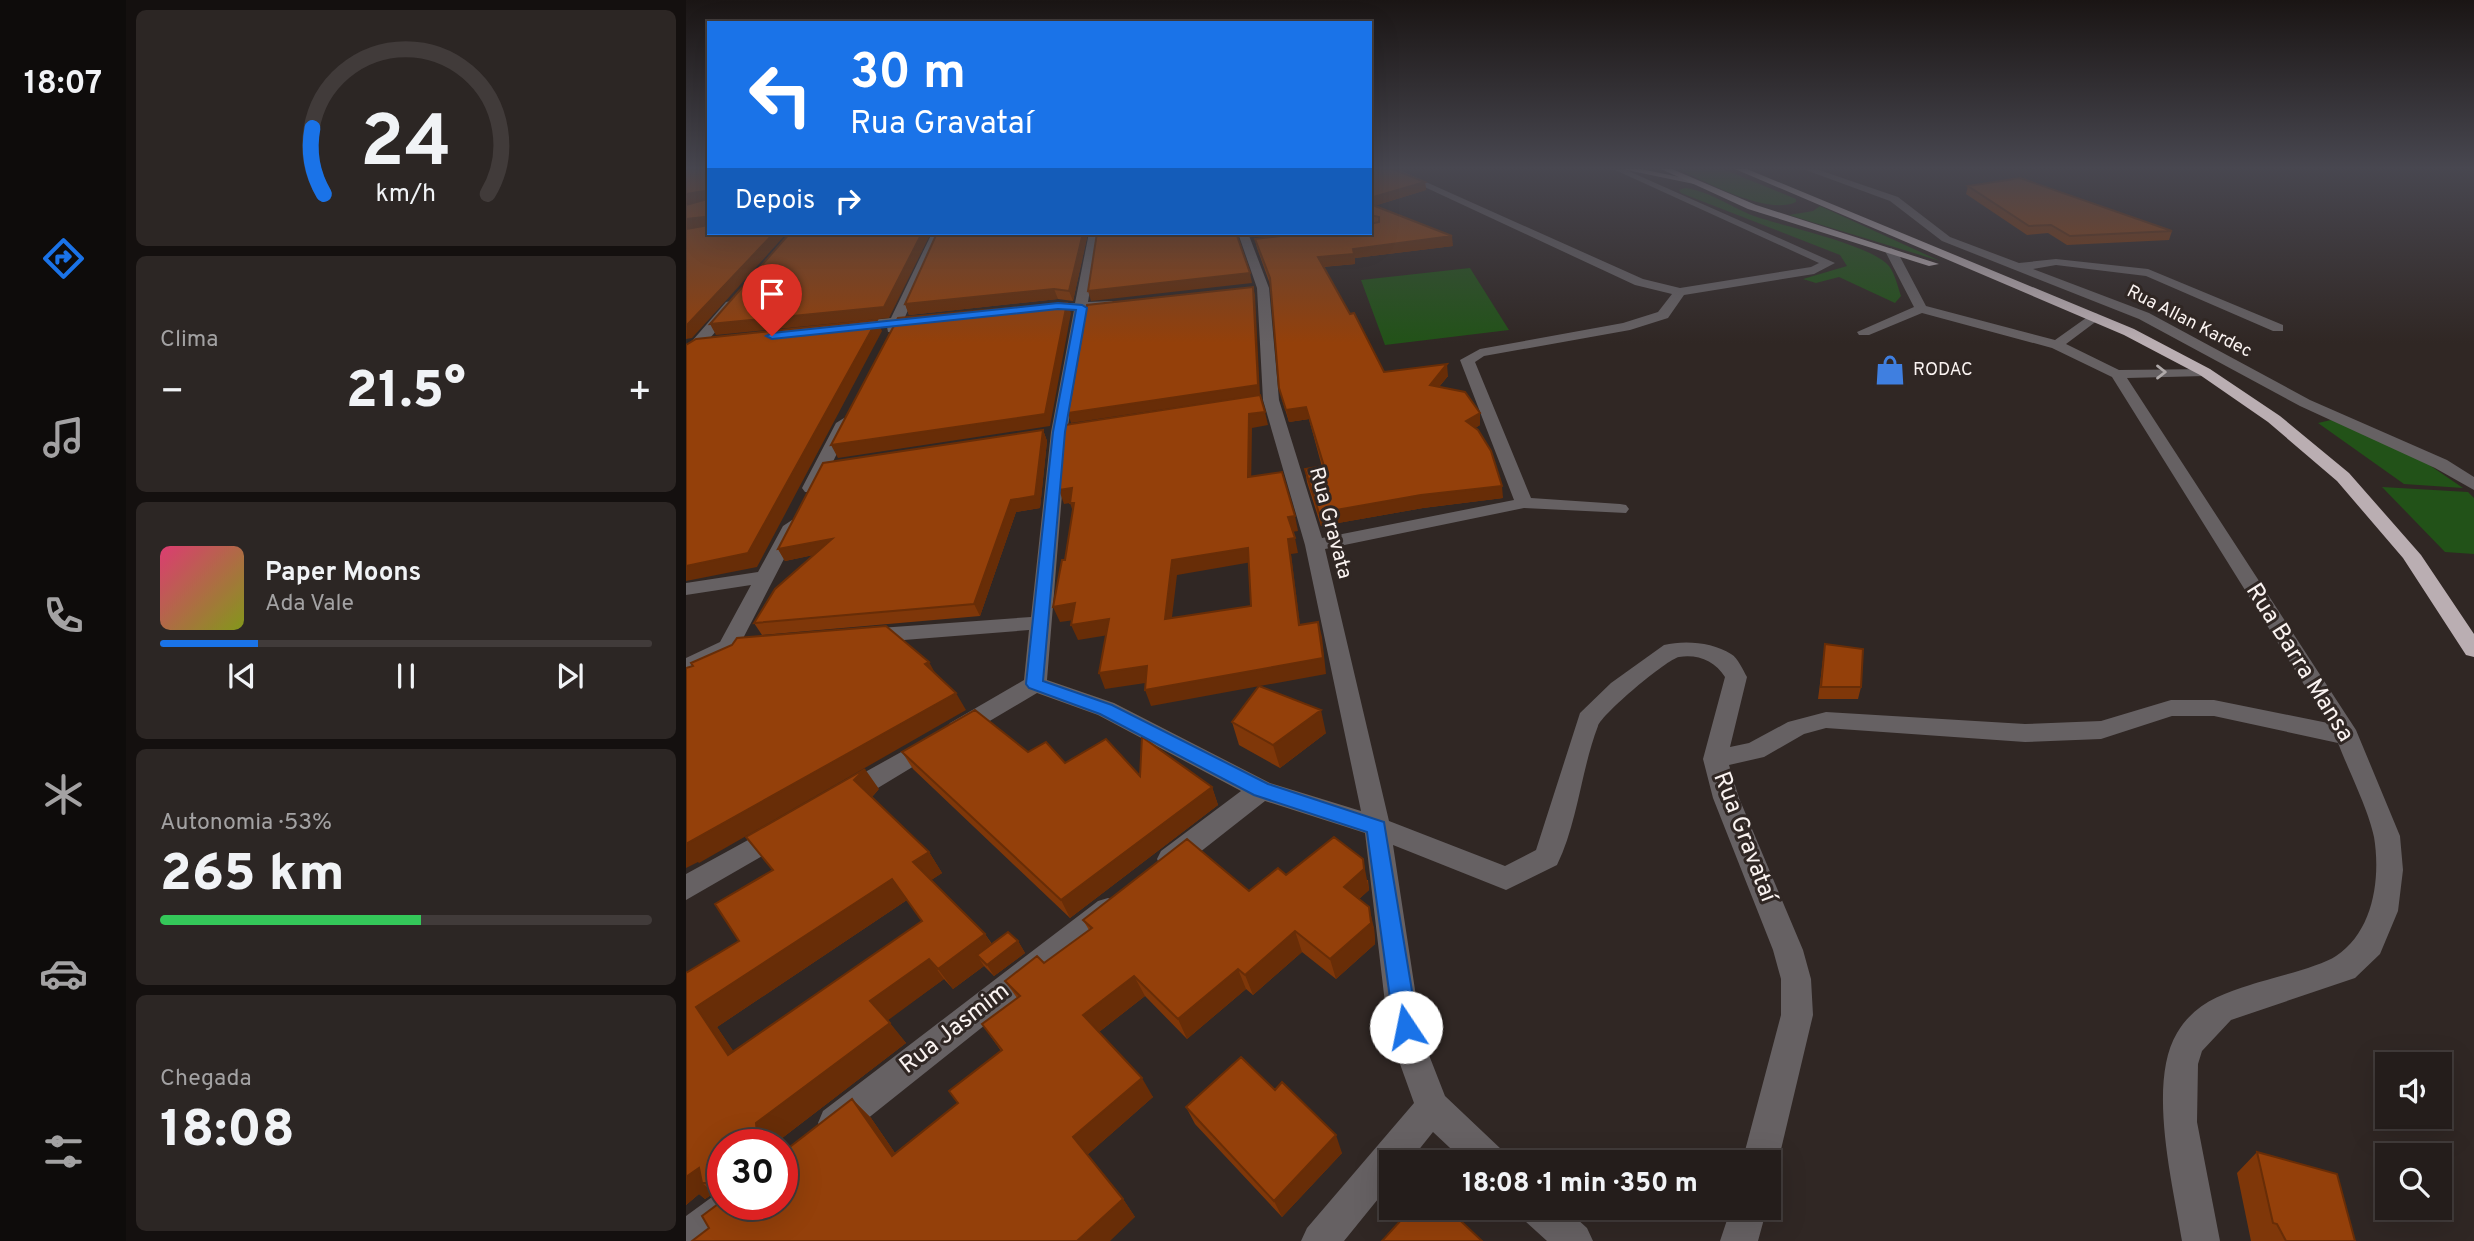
<!DOCTYPE html>
<html lang="pt">
<meta charset="utf-8">
<style>
body{margin:0;font-family:Overpass,sans-serif;background:#2c2624;color:#f1f3f6;height:100vh;display:flex;flex-direction:column;font-size:26px;white-space:nowrap}
*{box-sizing:border-box;margin:0}
p{font-size:23px;color:#a3a2a3}
.icon{flex:none;width:38px;height:38px;fill:none;stroke:currentColor;stroke-width:2;stroke-linecap:round;stroke-linejoin:round}
.map{position:relative;flex:1;overflow:hidden}
.details{display:flex;flex-direction:column;gap:10px;padding:10px;background:#14100f;width:560px}
.details>*{flex:none}
.guide{position:absolute;left:21px;top:21px;width:665px;height:214px;border-radius:0px;box-shadow:0 7px 28px #0002,0 0 0 2px #413b3a;background:#1a73e8;color:#fff;overflow:hidden}
.controls{position:absolute;left:1689px;top:1052px;display:grid;gap:14px}
.controls a{display:grid;place-items:center;width:77px;height:77px;border-radius:0px;background:#241d1b;box-shadow:0 7px 28px #0002,0 0 0 2px #413b3a;font-size:35px}
.speed{position:absolute;left:21px;top:1129px;display:flex;gap:14px;font-size:35px;font-weight:700;text-align:center}
.speed>*{display:grid;place-content:center;width:91px;height:91px;border-radius:50%;background:#241d1b;box-shadow:0 7px 28px #0002,0 0 0 2px #413b3a;line-height:1}
.speed .limit{border:10px solid #d22;background:#fff;color:#111}
.pin{position:absolute;display:grid;place-items:center;width:60px;height:60px;color:#fff;margin:-72px -30px;border-radius:50% 50% 50% 0;rotate:-45deg;box-shadow:0 0 7px #0007}
.pin .icon{rotate:45deg}
.me{position:absolute;width:77px;margin:-38px;rotate:349deg;stroke-linejoin:round;filter:drop-shadow(0 0 5px #0008)}
.turn{display:flex;align-items:center;gap:24px;height:147px;padding:0 28px;font-size:32px}
.turn .icon{width:91px;height:91px;stroke-width:2.5}
.turn b{display:block;font-size:49px;line-height:60px}
.then{display:flex;align-items:center;height:66px;padding:0 28px;background:#0003;gap:14px;font-size:26px}
.big{font-size:52px;font-weight:800;line-height:1.1}
.details .card{flex:1;display:flex;flex-direction:column;justify-content:center;gap:10px;min-width:0;padding:0 24px;border-radius:10px;background:#2c2624}
.details .dial{align-items:center;gap:0}
.dial svg{height:182px;overflow:visible;fill:none;stroke:#413b3a;stroke-width:7;stroke-linecap:round;text-anchor:middle}
.dial text{fill:#f1f3f6;stroke:none}
.song{display:flex;align-items:center;gap:21px}
.cover{width:84px;height:84px;border-radius:10px;background:linear-gradient(135deg,hsl(340 70% 55%),hsl(70 70% 35%))}
.played{height:7px;border-radius:4px;background:linear-gradient(90deg,#1a73e8 20%,#413b3a 20%)}
.keys{display:flex;justify-content:space-around;direction:ltr}
.heat{display:flex;justify-content:space-between;align-items:center;font-size:38px;direction:ltr}
.charge{height:10px;border-radius:5px;background:linear-gradient(90deg,#34c759 53%,#413b3a 0)}
.trip{position:absolute;left:693px;top:1150px;width:402px;height:70px;border-radius:0px;background:#241d1b;box-shadow:0 7px 28px #0002,0 0 0 2px #413b3a;font-weight:800;line-height:70px;text-align:center}
main{display:flex;flex:1;min-height:0}
.tab-bar{display:flex;flex-direction:column;width:126px;justify-content:space-around;align-items:center;background:#0e0c0b;color:#a3a2a3}
.tab-bar .icon{width:49px;height:49px}
.tab-bar .selected{color:#1a73e8}
.tab-bar b{font-size:32px;color:#f1f3f6}
.map>svg:first-child{display:block}
</style>
<main>
<nav class="tab-bar">
<b>18:07</b>
<svg class="icon selected" aria-label="directions" viewBox="0 0 24 24"><path d="M12 3l9 9-9 9-9-9zM9 14v-3h6M13 9l2 2-2 2"/></svg>
<svg class="icon" aria-label="music" viewBox="0 0 24 24"><path d="M9 18V5l10-2v13"/><circle cx="6" cy="18" r="3"/><circle cx="16" cy="16" r="3"/></svg>
<svg class="icon" aria-label="phone" viewBox="0 0 24 24"><path d="M5 4h4l2 5-3 2q2 4 5 5l2-3 5 2v4C11 20 4 13 5 4z"/></svg>
<svg class="icon" aria-label="climate" viewBox="0 0 24 24"><path d="M12 3v18M4 7l16 10M4 17L20 7"/></svg>
<svg class="icon" aria-label="car" viewBox="0 0 24 24"><path d="M5 17H2v-5l4-1 3-4h7l3 4 3 1v5h-3M9 17h6M6 11h13"/><circle cx="7" cy="17" r="2"/><circle cx="17" cy="17" r="2"/></svg>
<svg class="icon" aria-label="filters" viewBox="0 0 24 24"><path d="M4 7h16M4 17h16"/><circle cx="9" cy="7" r="2"/><circle cx="15" cy="17" r="2"/></svg>
</nav>
<section class="details">
<div class="card dial"><svg viewBox="0 0 100 80">
<path d="M14 69A42 42 0 1 1 86 69"/>
<path d="M14 69A42 42 0 0 1 9 40" stroke="#1a73e8"/>
<text x="50" y="56" font-size="32" font-weight="700">24</text>
<text x="50" y="72" font-size="11">km/h</text>
</svg></div>
<div class="card"><p>Clima</p>
<div class="heat"><a>−</a><b class="big">21.5°</b><a>+</a></div>
</div>
<div class="card">
<div class="song"><i class="cover"></i><div><b>Paper Moons</b><p>Ada Vale</p></div></div>
<div class="played"></div>
<div class="keys"><svg class="icon" aria-label="previous" viewBox="0 0 24 24"><path d="M18 5L8 12l10 7zM5 5v14"/></svg><svg class="icon" aria-label="pause" viewBox="0 0 24 24"><path d="M8 5v14M16 5v14"/></svg><svg class="icon" aria-label="next" viewBox="0 0 24 24"><path d="M6 5l10 7-10 7zM19 5v14"/></svg></div>
</div>
<div class="card"><p>Autonomia · 53%</p><b class="big">265 km</b><div class="charge"></div></div>
<div class="card"><p>Chegada</p><b class="big">18:08</b></div>
</section>
<div class="map">
<svg width="1788" height="1241" viewBox="0 0 1788 1241">
<rect width="100%" height="100%" fill="#302724"/>
<path fill="#225218" d="M991,169H1037L1110,199V202C1080,216 1020,181 991,169Z
M999,188C1024,191 1044,207 1068,216C1096,226 1186,245 1203,266C1209,274 1212,287 1215,296L1209,303L1153,277L1130,283L1117,279L1161,266L1154,255L995,193L993,190Z
M1134,206L1254,261L1103,215L1127,211Z
M784,268L823,330L699,345L675,280Z
M1645,420L1717,447L1777,488L1718,484L1632,423Z
M1696,487L1782,492L1788,498V554L1759,552Z"/>
<g fill="none" stroke-linecap="round" stroke-linejoin="round">
<path fill="#666163" fill-rule="evenodd" d="M700,169H711L957,279L994,288L1125,267L1133,263L927,169H938L1149,263L1128,274L998,295L982,318L944,330L798,356L789,362L845,498L934,504L940,505L943,509L940,513L838,508L639,549L703,821L819,866L850,850L894,713L925,683L978,645C998,640 1027,642 1045,654C1052,658 1057,670 1061,677L1044,747L1063,743L1102,722L1140,712L1339,724L1415,721L1485,700H1528L1642,723L1426,377L1366,348L1236,313L1183,335H1173L1171,332L1228,307L1199,251L1205,248L1211,251L1240,306L1369,340L1407,313L1412,314V320L1380,344L1433,370L1524,369L1526,372L1519,376L1441,378L1670,730L1714,836L1717,870L1712,911L1694,954L1669,978L1545,1020L1516,1051L1512,1064L1511,1122L1534,1241H1496C1487,1185 1461,1083 1491,1033C1508,1004 1535,994 1564,985C1585,978 1634,967 1650,956C1687,932 1695,879 1688,837C1683,811 1662,769 1652,743L1528,716H1486L1415,739L1339,742L1140,728L1118,734L1078,757L1043,765L1053,798L1117,950L1125,979L1127,1015L1092,1162L1083,1176V1162H1056L1095,1015V979L1087,950L1027,798L1017,759L1039,677C1029,661 1012,654 993,657C981,659 916,714 912,726C895,770 892,822 871,865L820,890L707,845L731,1003L741,1050L759,1096L816,1150L822,1162H779L747,1132L723,1162H705V1183L658,1241H615L621,1228L728,1103L709,1050L699,1003L679,833L579,801L495,867L485,870L475,867L471,859L475,851L555,791L412,715L351,693L280,735L272,738L264,735L260,729L264,723L338,680L343,630L180,643L172,641L169,636L172,631L180,629L345,617L365,432L388,310L354,312L348,308L354,304L389,303L403,233H413L402,302L426,301L432,305L426,309L401,310L381,432L361,680L428,703L584,783L675,811L619,545L577,400L571,288L552,233H562L583,288L593,400L636,538L828,500L774,360L794,349L937,323L972,312L986,294L949,285Z
M1117,169H1130L1212,197L1264,237L1333,263L1370,259L1462,269L1597,325V331H1587L1460,276L1370,265L1347,269L1463,313L1624,400L1761,460L1788,477V490L1749,468L1614,406L1453,319L1256,241L1204,201Z
M246,233H256L219,317L243,316V322L215,325L212,332H202L201,327L161,329V323L166,322L205,318Z
M45,301L51,305L50,308L5,360L0,361V348L40,302Z
M158,418L166,423L134,488L131,492H119L116,488L150,423Z
M106,520L115,526L50,652L0,674V658L34,642L65,585L0,595V583L72,572L97,526Z
M244,736L253,739L256,745L253,751L172,800L163,803L154,800L150,793L154,786Z
M93,823L102,827L106,834L102,841L0,900V874Z
M422,898L432,901L436,910L432,919L161,1135L149,1140L137,1135L132,1123L137,1111L412,901Z
M37,1189V1204H63L58,1217L27,1241H0V1216Z
M834,1208H879L901,1228L907,1241H861L839,1221Z
M1045,1208H1081L1072,1241H1034Z"/>
<path fill="#a2989c" fill-rule="evenodd" d="M936,169H955L1013,181L1008,184Z"/>
<path fill="#baaeb2" fill-rule="evenodd" d="M975,169H986L1070,205L1253,264L1243,266L1062,209Z
M1049,169H1061L1448,329L1524,369L1594,416L1663,473L1735,555L1788,634V657L1780,655L1717,558L1651,481L1582,422L1514,375L1438,335Z"/>
</g>
<path fill="#7f3709" fill-rule="evenodd" d="M684,169L739,182L740,190L688,206L767,246L669,258V264L637,267L698,372L762,376L753,387L794,413V425L789,428L817,498L737,508L635,526L621,482L619,469L636,467L623,419L603,422L596,399L593,388L584,284L571,248L569,239L684,233Z
M1282,186L1486,231L1483,240L1381,245L1362,233L1341,235L1280,194Z
M402,233L387,301L372,299L223,315L219,304Z
M357,430L361,441L354,508L330,512L294,616L76,635L68,623L127,555L99,561L92,549Z
M1139,644L1175,687L1172,699H1132Z
M546,722L640,733L594,768L553,745Z
M216,752H342L379,763L454,776L526,787L532,805L384,918L227,769Z
M193,789L186,797L243,852L256,873L245,880L299,934L306,944L332,941L339,953L308,976L298,966L267,989L258,979L201,1020L220,1043L91,1142L37,1144V1204L166,1099L185,1118L209,1153L272,1103L315,1051L296,1024L331,998L319,981L358,963L403,930L397,920L563,891L600,875L682,880L683,890L673,899L688,928L689,944L650,979L616,952L567,995L560,989L501,1039L459,996L413,1032L467,1097L401,1155L437,1199L449,1217L23,1228L37,1199L28,1193L19,1199L13,1194L0,1205V973L53,941L87,870ZM221,900L236,921L47,1051L31,1027Z
M589,1090L656,1153L596,1217L509,1124L500,1107Z
M1571,1152L1669,1241H1565L1551,1173Z"/>
<path fill="#682d07" d="M739,182L740,190L684,207V198Z
M18,191L23,199L0,204V194Z
M18,217L23,226L0,229V219Z
M88,233H101L6,338L0,339V326Z
M236,233H245L203,318L30,335L24,324Z
M397,233H402L387,301L383,291Z
M566,233H606L567,237Z
M766,236L767,246L669,258V264L634,267L632,257L667,249Z
M564,273L566,283L405,301L402,291Z
M567,287L569,295L574,395L385,423L382,413Z
M368,289L372,299L223,315L219,304Z
M381,303L385,313L364,426L152,458L145,445Z
M191,320L196,331L71,567L0,581V566Z
M761,364L762,376L745,396L744,385Z
M620,407L623,419L603,422L600,410Z
M579,412L582,425L566,428L565,491L562,477L563,414Z
M794,413V425L781,433L780,421Z
M357,430L361,441L354,508L330,512L294,616L288,604L325,500Z
M816,486L817,498L737,508L635,526L633,513L735,495Z
M386,488L389,518L384,503L378,504L373,490Z
M609,516L612,531L606,532L602,517Z
M609,538L612,553L605,554L616,640L613,625L602,539Z
M146,539L152,550L99,561L92,549Z
M562,548L566,562L491,575L484,634L479,619L486,560Z
M389,603L396,619L374,622L367,607Z
M423,619L429,634L392,640L385,625Z
M632,622L636,637L640,674L465,706L459,690Z
M243,662L253,680L239,664Z
M461,666L466,682L419,689L413,673Z
M270,693L280,710L13,863L12,862L0,868V844Z
M635,710L640,733L594,768L587,745Z
M179,769L193,789L182,801L168,780Z
M526,787L532,805L384,918L375,900Z
M243,852L256,873L241,883L227,862Z
M677,859L683,890L663,908L658,887Z
M206,879L221,900L31,1027L63,1074L42,1055L10,1007Z
M683,907L688,928L689,944L650,979L644,959Z
M609,931L616,952L567,995L559,975Z
M299,934L312,955H291L298,966L267,989L252,969Z
M332,941L339,953L308,976L301,965Z
M243,959L258,979L201,1021L184,1001Z
M552,969L560,989L501,1039L492,1019Z
M448,976L459,996L409,1035L397,1015Z
M204,1023L220,1043L91,1142L92,1144H72L70,1123Z
M456,1078L467,1097L400,1156L387,1137Z
M166,1099L185,1118L224,1175L206,1156Z
M650,1135L656,1153L596,1217L588,1201Z
M13,1168L16,1183L28,1193L19,1199L13,1194L0,1205V1177Z
M437,1199L449,1217L424,1241H391Z"/>
<path fill="#94400a" stroke="#682d07" stroke-width="2" fill-rule="evenodd" d="M0,169H23V223L18,217L0,219V205L21,199L18,191L0,194Z
M684,169H707L739,182L684,198Z
M1334,178L1486,231L1384,236L1365,225L1343,226L1282,186Z
M684,204L766,236L667,249L668,254L632,257L664,314L668,313L698,372L761,364L744,385L779,392L794,413L780,421L792,430L805,451L816,486L735,495L633,513L619,469L638,466L620,407L600,410L593,388L584,278L569,239L622,233H684V224L693,222V217L684,215Z
M23,225V233H88L0,326V229Z
M104,233H236L198,307L24,324Z
M251,233H397L383,291L368,289L219,304Z
M411,233H550L564,273L402,291Z
M567,287L572,385L382,413L401,305Z
M381,303L359,414L145,445L212,318Z
M191,320L62,553L0,566V345L10,339Z
M574,395L579,412L563,414L562,477L596,472L609,516L602,517L609,538L602,539L613,625L632,622L637,658L459,690L461,666L413,673L423,619L385,625L389,603L367,607L376,560H379L388,503H384L386,488L373,490L379,425ZM562,548L565,606L479,619L486,560Z
M357,430L349,496L325,500L288,604L68,623L89,589L146,539L92,549L137,463Z
M200,626L243,662L239,664L270,693L0,844V668L7,666L5,663L46,645L51,638Z
M1139,644L1177,649L1175,687H1135Z
M573,686L635,710L587,745L546,722Z
M289,710L342,752L360,742L379,763L420,739L454,776L456,737L526,787L375,900L216,752Z
M179,769L168,780L243,852L227,862L299,934L252,969L243,959L184,1001L204,1023L70,1123L72,1144H37V1183H16L13,1168L0,1177V973L53,941L29,904L87,870L60,837ZM206,879L236,921L42,1055L10,1007Z
M648,837L677,859L678,869L658,887L683,907L685,923L644,959L609,931L559,975L552,969L492,1019L448,976L397,1015L456,1078L387,1137L437,1199L391,1241H6L23,1228L16,1216L36,1201L37,1199V1204H96V1153L166,1099L206,1156L272,1103L263,1091L316,1050L296,1024L334,996L319,981L351,956L358,963L406,928L397,920L501,839L563,891L592,868L600,875Z
M322,932L332,941L301,965L291,955Z
M555,1057L589,1090L596,1082L650,1135L588,1201L500,1107Z
M1571,1152L1651,1174L1669,1241H1600L1591,1224L1587,1223Z
M726,1208H761L796,1241H696Z"/>
<defs><path id="oneway-chevron" d="M-2-3.5L2.5 0L-2 3.5" fill="none" stroke-width="1.6" stroke-linecap="round" stroke-linejoin="round" transform="scale(1.75)"/></defs>
<use stroke="#b0aaaa" href="#oneway-chevron" transform="translate(1475 372)"/>
<linearGradient id="sky" x2="0" y2="1"><stop stop-color="#1a1514"/><stop offset="0.49" stop-color="#484750"/><stop offset="1" stop-color="#484750" stop-opacity="0"/></linearGradient>
<rect width="1788" height="343" fill="url(#sky)"/>
<path fill="#1a73e8" stroke="#114b97" stroke-width="2" d="M372,303L396,305L401,308L379,432L357,681L426,705L582,784L698,822L732,1027L729,1035L720,1038L712,1035L708,1027L681,832L568,795L414,714L343,688L340,684L367,432L390,310L372,309L86,339L80,336L86,333Z"/>
<defs>
<g id="shop-bare" transform="scale(2.415)"><path d="M-5-2.5h2.3a2.7 3.5 0 0 1 5.4 0H5L5.5 6h-11ZM-1.5-2.5h3a1.5 2.3 0 0 0-3 0Z" fill="#3f7fe0" stroke="#302724" stroke-width="2.5" paint-order="stroke"/></g>
</defs>
<g fill-rule="evenodd">
<use href="#shop-bare" x="1204" y="370"/>
</g>
<g text-anchor="middle" dominant-baseline="central" stroke-width="6" stroke-linejoin="round" paint-order="stroke">
<g font-size="18" fill="#faf3f1" stroke="#302724">
<text transform="translate(1503 322) rotate(27)">Rua Allan Kardec</text>
</g>
<g font-size="18" fill="#faf3f1" stroke="#302724" text-anchor="start">
<text x="1227" y="370">RODAC</text>
</g>
<g font-size="21" fill="#faf3f1" stroke="#302724">
<text transform="translate(644 523) rotate(75)">Rua Gravata</text>
</g>
<g font-size="24" fill="#faf3f1" stroke="#302724">
<text transform="translate(1613 663) rotate(58)">Rua Barra Mansa</text>
<text transform="translate(1058 837) rotate(69)">Rua Gravataí</text>
<text transform="translate(269 1029) rotate(-38)">Rua Jasmim</text>
</g>
</g>
</svg>
<div class="controls">
<a><svg class="icon" aria-label="sound" viewBox="0 0 24 24"><path d="M4 9h4l5-4v14l-5-4H4zM17 9q2 3 0 6"/></svg></a>
<a><svg class="icon" aria-label="search" viewBox="0 0 24 24"><circle cx="10" cy="10" r="6"/><path d="M15 15l6 6"/></svg></a>
</div>
<div class="speed"><div class="limit">30</div></div>
<div class="pin" style="left:86px;top:336px;background:#d93025"><svg class="icon" aria-label="arrive" viewBox="0 0 24 24"><path d="M6 21V4h12l-3 4 3 4H6"/></svg></div>
<svg class="me" style="left:720px;top:1027px" viewBox="-20 -20 40 40"><circle r="19" fill="#fff"/><path d="M0-13L10 11 0 6-10 11z" fill="#1a73e8"/></svg>
<div class="trip">18:08 · 1 min · 350 m</div>
<div class="guide">
<div class="turn"><svg class="icon" aria-label="left" viewBox="0 0 24 24"><path d="M17 20v-9H6M10 6l-5 5 5 5"/></svg><div><b>30 m</b>Rua Gravataí</div></div>
<div class="then">Depois<svg class="icon" aria-label="right" viewBox="0 0 24 24"><path d="M7 20v-9h11M14 6l5 5-5 5"/></svg></div>
</div>
</div>
</main>
